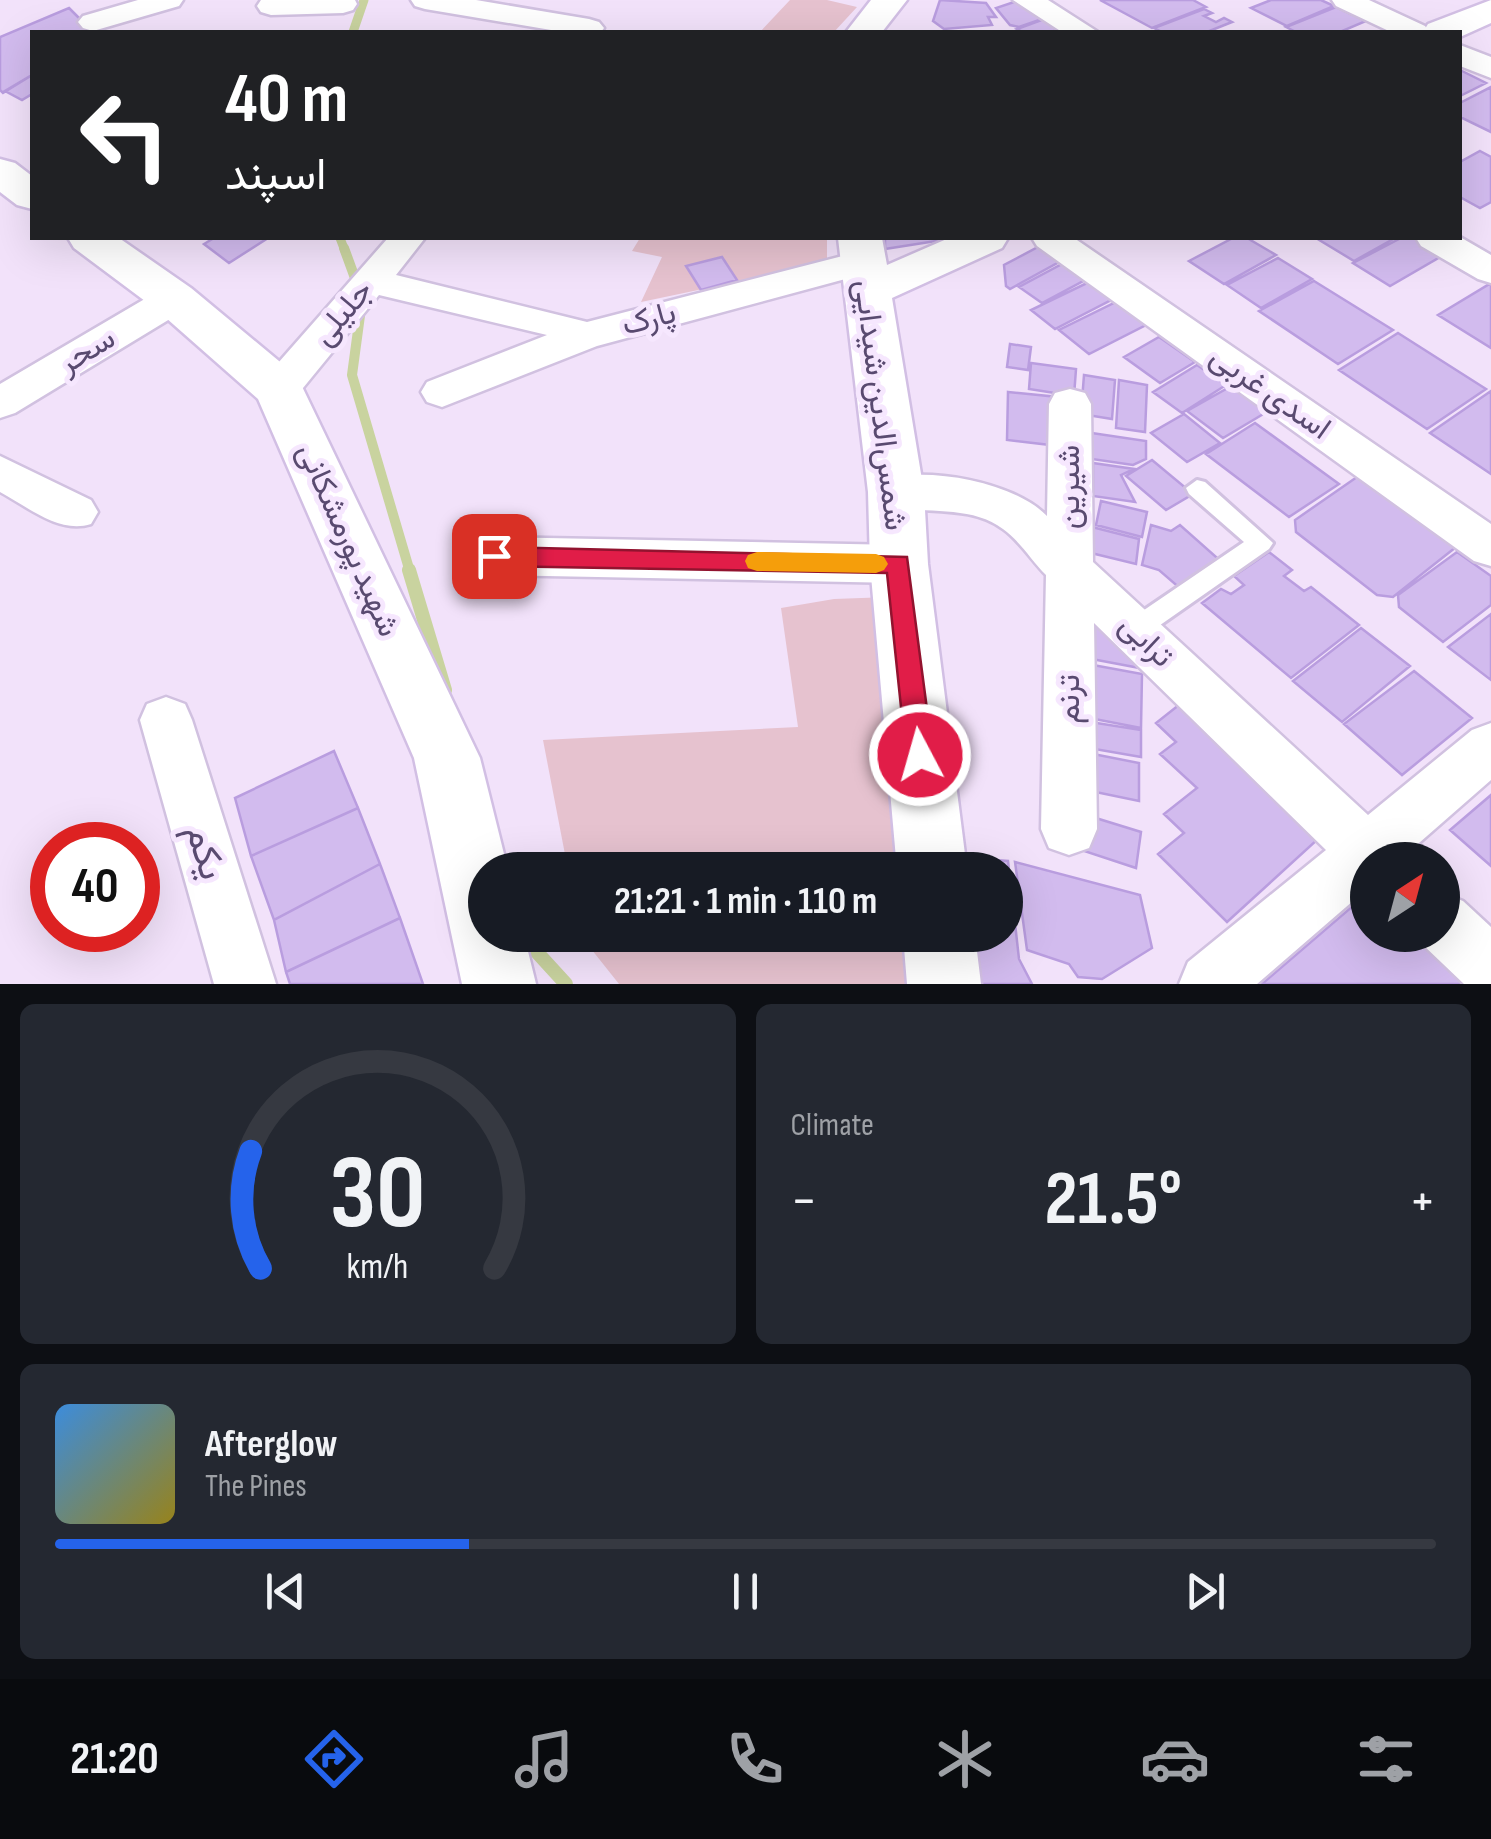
<!DOCTYPE html>
<meta charset="utf-8">
<style>
body{margin:0;font-family:"Sofia Sans Condensed",Vazirmatn,sans-serif;background:#242831;color:#f1f3f6;height:100vh;display:flex;flex-direction:column;font-size:38px;white-space:nowrap}
*{box-sizing:border-box;margin:0}
p{font-size:32px;color:#9ea1a6}
.icon{flex:none;width:55px;height:55px;fill:none;stroke:currentColor;stroke-width:2;stroke-linecap:round;stroke-linejoin:round}
.map{position:relative;height:984px;overflow:hidden}
.sheet{display:flex;flex-direction:column;gap:20px;padding:20px;background:#0d0f14;flex:1}
.sheet>*{flex:none}
.banner{position:absolute;left:30px;top:30px;width:1432px;height:210px;border-radius:0px;box-shadow:0 10px 40px #0002;background:#202124;color:#fff;overflow:hidden}
.needle{width:65px;rotate:36deg}
.fabs{position:absolute;left:1350px;top:842px;display:grid;gap:20px}
.fabs a{display:grid;place-items:center;width:110px;height:110px;border-radius:50%;background:#171b24;box-shadow:0 10px 40px #0002;font-size:50px}
.speed{position:absolute;left:30px;top:822px;display:flex;gap:20px;font-size:50px;font-weight:700;text-align:center}
.speed>*{display:grid;place-content:center;width:130px;height:130px;border-radius:50%;background:#171b24;box-shadow:0 10px 40px #0002;line-height:1}
.speed .limit{border:15px solid #d22;background:#fff;color:#111}
.pin{position:absolute;display:grid;place-items:center;width:85px;height:85px;color:#fff;margin:-42px;border-radius:20px;box-shadow:0 5px 15px #0006}
.me{position:absolute;width:110px;margin:-55px;rotate:354deg;stroke-linejoin:round;filter:drop-shadow(0 0 8px #0008)}
.turn{display:flex;align-items:center;gap:35px;height:210px;padding:0 30px;font-size:45px}
.turn .icon{width:130px;height:130px;stroke-width:2.5}
.turn b{display:block;font-size:70px;line-height:85px}
.big{font-size:75px;font-weight:700;line-height:1.1}
.sheet .widget{flex:1;display:flex;flex-direction:column;justify-content:center;gap:15px;min-width:0;padding:0 35px;border-radius:15px;background:#242831}
.sheet .dial{align-items:center;gap:0}
.dial svg{height:260px;overflow:visible;fill:none;stroke:#363941;stroke-width:7;stroke-linecap:round;text-anchor:middle}
.dial text{fill:#f1f3f6;stroke:none}
.song{display:flex;align-items:center;gap:30px}
.cover{width:120px;height:120px;border-radius:15px;background:linear-gradient(135deg,hsl(210 70% 55%),hsl(50 70% 35%))}
.played{height:10px;border-radius:5px;background:linear-gradient(90deg,#2563eb 30%,#363941 30%)}
.keys{display:flex;justify-content:space-around;direction:ltr}
.heat{display:flex;justify-content:space-between;align-items:center;font-size:55px;direction:ltr}
.sheet .tiles{flex:1;display:grid;gap:20px;grid-template-columns:1fr 1fr}
.widget:last-child{grid-column:span 2}
.trip{position:absolute;left:468px;top:852px;width:555px;height:100px;border-radius:50px;background:#171b24;box-shadow:0 10px 40px #0002;font-weight:700;line-height:100px;text-align:center}
.menu{display:flex;height:160px;justify-content:space-around;align-items:center;background:#090b0e;color:#9ea1a6}
.menu .icon{width:70px;height:70px}
.menu .active{color:#2563eb}
.menu b{font-size:45px;color:#f1f3f6}
.map>svg:first-child{display:block}
</style>
<div class="map">
<svg width="1491" height="984" viewBox="0 0 1491 984">
<rect width="100%" height="100%" fill="#f2e2fa"/>
<path fill="#e6c2cf" d="M790,0H827L857,7L834,32H760Z
M640,238H827V263L641,302L662,257L632,251Z
M889,597L909,870H568L543,740L798,727L781,608L834,599Z
M580,935H914L918,984H619Z"/>
<g fill="none" stroke-linecap="round" stroke-linejoin="round">
<path stroke="#c9d39f" stroke-width="9" d="M353,32L364,0
M340,238L345,251"/>
<path stroke="#c9d39f" stroke-width="10" d="M344,248L359,289
M361,308L352,375L410,572"/>
<path stroke="#c9d39f" stroke-width="14" d="M409,570L445,690
M529,935L534,949L566,984"/>
</g>
<path fill="#d2bbee" stroke="#b99ddf" stroke-width="2.5" d="M940,0L986,3L996,17H988L992,25L944,29L933,21Z
M1100,0H1193L1206,7L1152,28Z
M1271,0H1321L1334,6L1287,26L1251,8Z
M1017,1L1045,18L1019,27L1010,25L996,8Z
M1336,7L1366,21L1340,32H1296L1286,27Z
M69,8L93,32H32V75L3,93L0,90V37Z
M1204,9L1212,13L1204,16L1216,22L1224,18L1232,22L1207,32H1162L1154,28Z
M1047,18L1063,28L1051,32H1023L1017,29Z
M1460,70L1486,83L1460,96Z
M32,75V94L22,100L5,91Z
M1491,87V132L1460,117V103Z
M1480,151L1491,157V202L1480,208L1460,197V162Z
M214,238H268L229,263L204,244Z
M885,238H955L885,249Z
M1233,238H1247L1276,255L1224,284L1189,261Z
M1316,238H1395L1354,261Z
M1401,238H1420L1447,253L1390,286L1353,263Z
M1038,247L1059,262L1010,289L1006,286L1004,265Z
M722,257L737,280L701,290L686,266Z
M1278,258L1312,279L1261,308L1227,285Z
M1062,264L1085,280L1042,303L1019,287Z
M1314,281L1393,330L1338,364L1259,311Z
M1089,282L1113,299L1055,329L1031,310Z
M1491,283V348L1438,315Z
M1116,302L1146,325L1089,354L1059,330Z
M1398,333L1486,389L1427,429L1339,370Z
M1159,337L1195,362L1160,383L1124,357Z
M1010,344L1031,347L1028,370L1007,367Z
M1031,363L1076,369L1074,396L1029,389Z
M1197,365L1226,385L1182,413L1153,392Z
M1084,375L1115,380L1112,419L1081,414Z
M1119,380L1147,385L1145,432L1116,428Z
M1235,384L1270,410L1223,438L1187,411Z
M1491,391V474L1430,433Z
M1008,392L1058,397L1059,446L1007,440Z
M1184,414L1220,443L1187,462L1151,433Z
M1255,423L1339,484L1289,517L1206,454Z
M1085,432L1146,441V459L1133,465L1085,458Z
M1152,460L1193,494L1166,510L1126,476Z
M1093,463L1134,469L1121,475L1135,502L1093,496Z
M1357,477L1456,547L1393,597L1377,595L1296,532L1295,520Z
M1101,501L1147,512L1142,537L1096,525Z
M1151,525L1171,531L1180,525L1224,564L1182,590L1159,570L1142,565Z
M1092,527L1139,539L1136,564L1087,552Z
M1269,552L1292,570L1284,576L1304,591L1311,587L1359,625L1291,678L1202,603L1221,589L1231,594L1244,585L1234,576Z
M1457,552L1491,576V605L1443,642L1399,607L1398,595Z
M1083,599L1145,669L1081,657Z
M1491,614V680L1448,647Z
M1361,628L1410,666L1342,722L1293,681Z
M1082,663L1142,674L1141,728L1079,716Z
M1414,671L1472,718L1402,775L1344,724Z
M1184,701L1318,839L1227,922L1158,854L1184,833L1164,814L1197,788L1160,754L1176,742L1156,723Z
M1084,721L1141,730V757L1083,747Z
M334,751L358,808L251,856L235,798Z
M1083,752L1139,763V801L1081,789Z
M1491,795V866L1450,830Z
M358,808L380,864L274,920L251,856Z
M1086,815L1141,832L1136,868L1081,850Z
M954,857L1008,861L1019,959L1032,984H970L963,935H1005V870H955Z
M1015,862L1140,895L1152,948L1102,979L1078,977L1069,964L1027,950Z
M380,864L400,918L286,972L274,920Z
M1368,893V935H1424L1476,984H1262Z
M400,918L423,984H290L286,972Z"/>
<g fill="none" stroke-linecap="round" stroke-linejoin="round">
<g stroke="#d1c1e0" stroke-width="6">
<path id="lane" d="M1197,480L1205,482L1273,543L1269,549L1143,637L1134,640L1125,637L1122,630L1125,623L1244,542L1189,494L1186,488Z"/>
</g>
<g stroke="#d1c1e0" stroke-width="5">
<path id="street" d="M138,0H183L179,6L93,31L83,28L78,22L83,16Z
M261,0H355L357,4L353,10L343,13L271,15L261,12L257,6Z
M411,0H476L589,19L599,22L604,28L601,32H563L425,9L415,6Z
M1013,0H1048L1098,32H1062Z
M1332,0H1369L1425,26L1429,32H1391L1336,6Z
M1460,45L1491,57V78L1460,66Z
M1460,237L1491,255V283L1478,279L1421,246L1416,238Z
M388,238H425L396,275L587,322L862,251L875,255L881,263L875,271L597,346L442,407L427,402L421,392L427,382L547,335L379,295L294,399L279,404L264,399L258,389L264,379Z
M1032,238H1074L1491,524V566L1474,561L1037,246Z
M174,286L188,290L193,299L188,308L15,413L0,418V384L160,290Z
M1070,389L1085,393L1091,404L1093,562L1368,815L1472,730L1491,723V780L1403,857L1405,860H1368V888L1257,984H1179L1188,962L1326,850L1094,623L1097,829L1089,848L1069,855L1049,848L1041,829L1046,575C1032,561 1019,540 1003,529C969,503 919,516 880,504L874,492L880,480C925,466 1013,481 1047,516L1049,404L1055,393Z
M0,456L91,500L98,512L91,524C59,534 28,507 0,492Z
M494,537L899,545L916,551L923,564L916,577L899,583L494,575L477,569L470,556L477,543Z
M166,697L185,704L192,720L276,984H214L140,720L147,704Z
M1442,893L1463,901L1491,927V984H1464L1421,943L1418,935H1442Z"/>
</g>
<g stroke="#d2bfe4" stroke-width="5">
<path id="secondary" d="M871,0H907L882,32H846Z
M1491,0V23L1460,37V32H1423L1428,24Z
M0,159L15,163L32,176V209L17,205L0,192Z
M68,238H119L191,288L297,376L480,758L508,870H485V935H524L536,984H462L414,758L258,399L157,310L74,248Z
M838,238H882L887,265L949,238H1008L1002,248L892,298L924,492L928,564L967,870H897L870,564L868,492Z
M903,935H975L981,984H907Z"/>
</g>
<use href="#lane" fill="#fff" fill-rule="evenodd"/>
<use href="#street" fill="#fff" fill-rule="evenodd"/>
<use href="#secondary" fill="#fff" fill-rule="evenodd"/>
</g>
<path fill="#e11d48" stroke="#92132f" stroke-width="2.5" d="M494,547L907,557L933,755L929,764L920,767L910,764L906,755L887,573L494,566L486,563L482,556L486,550Z"/>
<path fill="#f59e0b" d="M757,552L876,554L884,557L888,564L884,570L876,573L757,571L748,568L745,561L748,555Z"/>
<g text-anchor="middle" dominant-baseline="central" stroke-width="10" stroke-linejoin="round" paint-order="stroke">
<g font-size="32" fill="#594a70" stroke="#f6e7fe">
<text transform="translate(343 313) rotate(-50)">جلیلی</text>
<text transform="translate(649 319) rotate(-15)">پارک</text>
<text transform="translate(87 351) rotate(-31)">سحر</text>
<text transform="translate(1270 393) rotate(35)">اسدی غربی</text>
<text transform="translate(880 405) rotate(83)">شمس‌الدین شیدایی</text>
<text transform="translate(1069 487) rotate(-90)">شیرین</text>
<text transform="translate(348 540) rotate(66)">شهید پورمشکانی</text>
<text transform="translate(1146 641) rotate(43)">ترابی</text>
<text transform="translate(1069 699) rotate(-90)">ترنم</text>
</g>
<g font-size="38" fill="#594a70" stroke="#f6e7fe">
<text transform="translate(205 852) rotate(73)">یکم</text>
</g>
</g>
</svg>
<div class="fabs">
<a><svg class="needle" viewBox="-14 -14 28 28"><path d="M0-13l5 13h-10z" fill="#e53935"/><path d="M0 13l5-13h-10z" fill="#9ea1a6"/></svg></a>
</div>
<div class="speed"><div class="limit">40</div></div>
<div class="pin" style="left:494px;top:556px;background:#d93025"><svg class="icon" aria-label="arrive" viewBox="0 0 24 24"><path d="M6 21V4h12l-3 4 3 4H6"/></svg></div>
<svg class="me" style="left:920px;top:755px" viewBox="-20 -20 40 40"><circle r="17" fill="#e11d48" stroke="#fff" stroke-width="3"/><path d="M0-11L8 9 0 5-8 9z" fill="#fff"/></svg>
<div class="trip">21:21 · 1 min · 110 m</div>
<div class="banner">
<div class="turn"><svg class="icon" aria-label="left" viewBox="0 0 24 24"><path d="M17 20v-9H6M10 6l-5 5 5 5"/></svg><div><b>40 m</b>اسپند</div></div>
</div>
</div>
<section class="sheet">
<div class="tiles">
<div class="widget dial"><svg viewBox="0 0 100 80">
<path d="M14 69A42 42 0 1 1 86 69"/>
<path d="M14 69A42 42 0 0 1 11 33" stroke="#2563eb"/>
<text x="50" y="56" font-size="32" font-weight="700">30</text>
<text x="50" y="72" font-size="11">km/h</text>
</svg></div>
<div class="widget"><p>Climate</p>
<div class="heat"><a>−</a><b class="big">21.5°</b><a>+</a></div>
</div>
<div class="widget">
<div class="song"><i class="cover"></i><div><b>Afterglow</b><p>The Pines</p></div></div>
<div class="played"></div>
<div class="keys"><svg class="icon" aria-label="previous" viewBox="0 0 24 24"><path d="M18 5L8 12l10 7zM5 5v14"/></svg><svg class="icon" aria-label="pause" viewBox="0 0 24 24"><path d="M8 5v14M16 5v14"/></svg><svg class="icon" aria-label="next" viewBox="0 0 24 24"><path d="M6 5l10 7-10 7zM19 5v14"/></svg></div>
</div>
</div>
</section>
<nav class="menu">
<b>21:20</b>
<svg class="icon active" aria-label="directions" viewBox="0 0 24 24"><path d="M12 3l9 9-9 9-9-9zM9 14v-3h6M13 9l2 2-2 2"/></svg>
<svg class="icon" aria-label="music" viewBox="0 0 24 24"><path d="M9 18V5l10-2v13"/><circle cx="6" cy="18" r="3"/><circle cx="16" cy="16" r="3"/></svg>
<svg class="icon" aria-label="phone" viewBox="0 0 24 24"><path d="M5 4h4l2 5-3 2q2 4 5 5l2-3 5 2v4C11 20 4 13 5 4z"/></svg>
<svg class="icon" aria-label="climate" viewBox="0 0 24 24"><path d="M12 3v18M4 7l16 10M4 17L20 7"/></svg>
<svg class="icon" aria-label="car" viewBox="0 0 24 24"><path d="M5 17H2v-5l4-1 3-4h7l3 4 3 1v5h-3M9 17h6M6 11h13"/><circle cx="7" cy="17" r="2"/><circle cx="17" cy="17" r="2"/></svg>
<svg class="icon" aria-label="filters" viewBox="0 0 24 24"><path d="M4 7h16M4 17h16"/><circle cx="9" cy="7" r="2"/><circle cx="15" cy="17" r="2"/></svg>
</nav>
